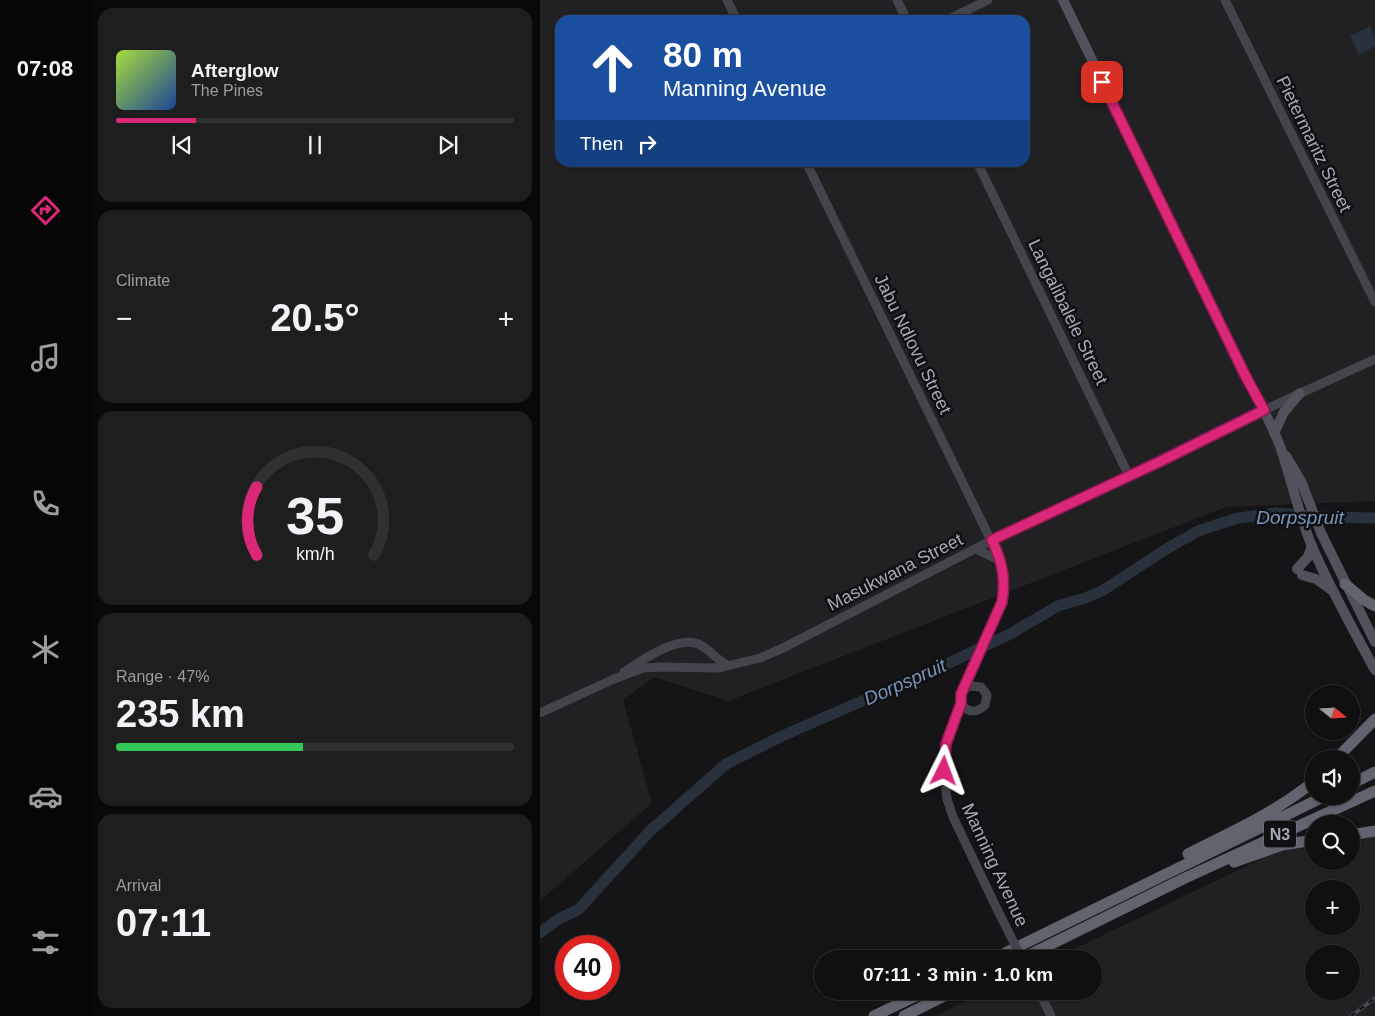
<!DOCTYPE html>
<meta charset="utf-8">
<style>
body{margin:0;font-family:Helvetica,sans-serif;background:#1e1e1f;color:#f1f3f6;height:100vh;display:flex;flex-direction:column;font-size:19px;white-space:nowrap}
*{box-sizing:border-box;margin:0}
p{font-size:16px;color:#9c9d9f}
.icon{flex:none;width:28px;height:28px;fill:none;stroke:currentColor;stroke-width:2;stroke-linecap:round;stroke-linejoin:round}
.map{position:relative;flex:1;overflow:hidden}
.drawer{display:flex;flex-direction:column;gap:8px;padding:8px;background:#090909;width:450px}
.drawer>*{flex:none}
.banner{position:absolute;left:15px;top:15px;width:475px;height:152px;border-radius:15px;box-shadow:0 1px 4px #0004,0 0 0 1px #303031;background:#1a4fa0;color:#fff;overflow:hidden}
.needle{width:32px;rotate:108deg}
.controls{position:absolute;left:765px;top:685px;display:grid;gap:10px}
.controls a{display:grid;place-items:center;width:55px;height:55px;border-radius:50%;background:#101011;box-shadow:0 1px 4px #0004,0 0 0 1px #303031;font-size:25px}
.speed{position:absolute;left:15px;top:935px;display:flex;gap:10px;font-size:25px;font-weight:700;text-align:center}
.speed>*{display:grid;place-content:center;width:65px;height:65px;border-radius:50%;background:#101011;box-shadow:0 1px 4px #0004,0 0 0 1px #303031;line-height:1}
.speed .limit{border:8px solid #d22;background:#fff;color:#111}
.pin{position:absolute;display:grid;place-items:center;width:42px;height:42px;color:#fff;margin:-21px;border-radius:10px;box-shadow:0 2px 8px #0006}
.me{position:absolute;width:55px;margin:-28px;rotate:3deg;stroke-linejoin:round;filter:drop-shadow(0 0 4px #0008)}
.turn{display:flex;align-items:center;gap:18px;height:105px;padding:0 25px;font-size:22px}
.turn .icon{width:65px;height:65px;stroke-width:2.5}
.turn b{display:block;font-size:35px;line-height:42px}
.then{display:flex;align-items:center;height:48px;padding:0 25px;background:#0003;gap:10px;font-size:19px}
.big{font-size:38px;font-weight:700;line-height:1.1}
.drawer .widget{flex:1;display:flex;flex-direction:column;justify-content:center;gap:8px;min-width:0;padding:0 18px;border-radius:15px;background:#1e1e1f}
.drawer .dial{align-items:center;gap:0}
.dial svg{height:130px;overflow:visible;fill:none;stroke:#303031;stroke-width:7;stroke-linecap:round;text-anchor:middle}
.dial text{fill:#f1f3f6;stroke:none}
.song{display:flex;align-items:center;gap:15px}
.cover{width:60px;height:60px;border-radius:8px;background:linear-gradient(135deg,hsl(80 70% 55%),hsl(220 70% 35%))}
.played{height:5px;border-radius:2px;background:linear-gradient(90deg,#db2777 20%,#303031 20%)}
.keys{display:flex;justify-content:space-around;direction:ltr}
.heat{display:flex;justify-content:space-between;align-items:center;font-size:28px;direction:ltr}
.charge{height:8px;border-radius:4px;background:linear-gradient(90deg,#34c759 47%,#303031 0)}
.trip{position:absolute;left:274px;top:950px;width:288px;height:50px;border-radius:25px;background:#101011;box-shadow:0 1px 4px #0004,0 0 0 1px #303031;font-weight:700;line-height:50px;text-align:center}
main{display:flex;flex:1;min-height:0}
.tab-bar{display:flex;flex-direction:column;width:90px;justify-content:space-around;align-items:center;background:#060607;color:#9c9d9f}
.tab-bar .icon{width:35px;height:35px}
.tab-bar .selected{color:#db2777}
.tab-bar b{font-size:22px;color:#f1f3f6}
.map>svg:first-child{display:block}
</style>
<main>
<nav class="tab-bar">
<b>07:08</b>
<svg class="icon selected" aria-label="directions" viewBox="0 0 24 24"><path d="M12 3l9 9-9 9-9-9zM9 14v-3h6M13 9l2 2-2 2"/></svg>
<svg class="icon" aria-label="music" viewBox="0 0 24 24"><path d="M9 18V5l10-2v13"/><circle cx="6" cy="18" r="3"/><circle cx="16" cy="16" r="3"/></svg>
<svg class="icon" aria-label="phone" viewBox="0 0 24 24"><path d="M5 4h4l2 5-3 2q2 4 5 5l2-3 5 2v4C11 20 4 13 5 4z"/></svg>
<svg class="icon" aria-label="climate" viewBox="0 0 24 24"><path d="M12 3v18M4 7l16 10M4 17L20 7"/></svg>
<svg class="icon" aria-label="car" viewBox="0 0 24 24"><path d="M5 17H2v-5l4-1 3-4h7l3 4 3 1v5h-3M9 17h6M6 11h13"/><circle cx="7" cy="17" r="2"/><circle cx="17" cy="17" r="2"/></svg>
<svg class="icon" aria-label="filters" viewBox="0 0 24 24"><path d="M4 7h16M4 17h16"/><circle cx="9" cy="7" r="2"/><circle cx="15" cy="17" r="2"/></svg>
</nav>
<section class="drawer">
<div class="widget">
<div class="song"><i class="cover"></i><div><b>Afterglow</b><p>The Pines</p></div></div>
<div class="played"></div>
<div class="keys"><svg class="icon" aria-label="previous" viewBox="0 0 24 24"><path d="M18 5L8 12l10 7zM5 5v14"/></svg><svg class="icon" aria-label="pause" viewBox="0 0 24 24"><path d="M8 5v14M16 5v14"/></svg><svg class="icon" aria-label="next" viewBox="0 0 24 24"><path d="M6 5l10 7-10 7zM19 5v14"/></svg></div>
</div>
<div class="widget"><p>Climate</p>
<div class="heat"><a>−</a><b class="big">20.5°</b><a>+</a></div>
</div>
<div class="widget dial"><svg viewBox="0 0 100 80">
<path d="M14 69A42 42 0 1 1 86 69"/>
<path d="M14 69A42 42 0 0 1 14 27" stroke="#db2777"/>
<text x="50" y="56" font-size="32" font-weight="700">35</text>
<text x="50" y="72" font-size="11">km/h</text>
</svg></div>
<div class="widget"><p>Range · 47%</p><b class="big">235 km</b><div class="charge"></div></div>
<div class="widget"><p>Arrival</p><b class="big">07:11</b></div>
</section>
<div class="map">
<svg width="835" height="1016" viewBox="0 0 835 1016">
<rect width="100%" height="100%" fill="#151517"/>
<path fill="#212124" fill-rule="evenodd" d="M0,0H835V501L686,507L188,701L114,677L83,700L112,803L0,901ZM20,20H485V162H20Z
M835,832V1016H395L446,991H552V959H513L736,852L774,844V861H811V837ZM774,889H811V926H774ZM774,954H811V991H774Z"/>
<path fill="#29323c" d="M830,26L835,38V46L819,55L810,36Z"/>
<g fill="none" stroke-linecap="round" stroke-linejoin="round">
<path stroke="#29323c" stroke-width="11" d="M0,933L17,920L39,909L110,831L186,764L242,736L409,663L468,635L518,606L545,598L562,591L623,551L658,531L698,518L737,513L786,517L835,518"/>
<path stroke="#43444c" stroke-width="9" d="M187,0L197,20
M357,0L367,20
M685,0L835,302
M407,20L448,0
M266,162L461,561C464,575 464,587 461,601L421,694C419,711 435,716 445,705L447,695L441,687L429,686L423,690
M437,162L589,476
M436,549L461,561
M84,672C102,660 142,632 162,646C171,651 177,660 187,665
M421,703L406,744L404,771L407,799L413,817L458,911
M0,713L74,679L103,668L122,667L179,668L220,658L243,648L452,540L619,462L724,410L835,359
M499,991L511,1016"/>
<path stroke="#51525c" stroke-width="10" d="M523,0L706,377C718,400 731,422 740,446C751,478 758,512 771,544C789,587 813,629 835,670
M734,433L744,412L760,393
M746,456L761,481L781,533L835,642
M757,569L768,557L772,545
M762,575L776,579L793,591"/>
<path stroke="#61636e" stroke-width="11" d="M805,584L824,600L835,606
M796,759L835,719
M811,784L835,772
M811,835L835,831
M648,854C691,832 737,812 774,781
M694,862L742,845L774,840
M453,959L785,796
M481,959L645,878L835,791
M334,1016L386,991
M364,1016L414,991"/>
<g stroke="#484951" stroke-width="4">
<path id="rail" d="M811,1016L835,998"/>
</g>
<use href="#rail" stroke="#101012" stroke-width="2" stroke-dasharray="5.5" stroke-linecap="butt"/>
<path stroke="#43444c" stroke-width="9" d="M458,911L482,959"/>
</g>
<g fill="none" stroke-linecap="round" stroke-linejoin="round">
<g stroke="#8e194d" stroke-width="12">
<path id="route" d="M404,771L406,744L421,703V694L462,602C466,579 462,561 452,540L619,462L724,410L706,377L562,82"/>
</g>
<use href="#route" stroke="#db2777" stroke-width="9"/>
</g>
<g text-anchor="middle" dominant-baseline="central" stroke-width="5" stroke-linejoin="round" paint-order="stroke">
<rect fill="#101012" stroke="#787b86" stroke-width="1" x="724" y="820.5" width="32" height="27" rx="4"/>
<g font-size="16" font-weight="bold" fill="#a5a9b8">
<text x="740" y="834">N3</text>
</g>
<g font-size="18" fill="#a5a9b8" stroke="#101012">
<text transform="translate(774 144) rotate(64)">Pietermaritz Street</text>
<text transform="translate(528 312) rotate(64)">Langalibalele Street</text>
<text transform="translate(373 344) rotate(64)">Jabu Ndlovu Street</text>
<text transform="translate(355 572) rotate(-27)">Masukwana Street</text>
<text transform="translate(455 865) rotate(65)">Manning Avenue</text>
</g>
<g font-size="19" font-style="italic" fill="#7894b7" stroke="#101012">
<text x="760" y="517">Dorpspruit</text>
<text transform="translate(365 682) rotate(-24)">Dorpspruit</text>
</g>
</g>
</svg>
<div class="controls">
<a><svg class="needle" viewBox="-14 -14 28 28"><path d="M0-13l5 13h-10z" fill="#e53935"/><path d="M0 13l5-13h-10z" fill="#9c9d9f"/></svg></a>
<a><svg class="icon" aria-label="sound" viewBox="0 0 24 24"><path d="M4 9h4l5-4v14l-5-4H4zM17 9q2 3 0 6"/></svg></a>
<a><svg class="icon" aria-label="search" viewBox="0 0 24 24"><circle cx="10" cy="10" r="6"/><path d="M15 15l6 6"/></svg></a>
<a>+</a>
<a>−</a>
</div>
<div class="speed"><div class="limit">40</div></div>
<div class="pin" style="left:562px;top:82px;background:#d93025"><svg class="icon" aria-label="arrive" viewBox="0 0 24 24"><path d="M6 21V4h12l-3 4 3 4H6"/></svg></div>
<svg class="me" style="left:404px;top:771px" viewBox="-20 -20 40 40"><path d="M0-17L14 15 0 8-14 15z" fill="#db2777" stroke="#fff" stroke-width="4"/></svg>
<div class="trip">07:11 · 3 min · 1.0 km</div>
<div class="banner">
<div class="turn"><svg class="icon" aria-label="ahead" viewBox="0 0 24 24"><path d="M12 20V5M6 11l6-6 6 6"/></svg><div><b>80 m</b>Manning Avenue</div></div>
<div class="then">Then<svg class="icon" aria-label="right" viewBox="0 0 24 24"><path d="M7 20v-9h11M14 6l5 5-5 5"/></svg></div>
</div>
</div>
</main>
